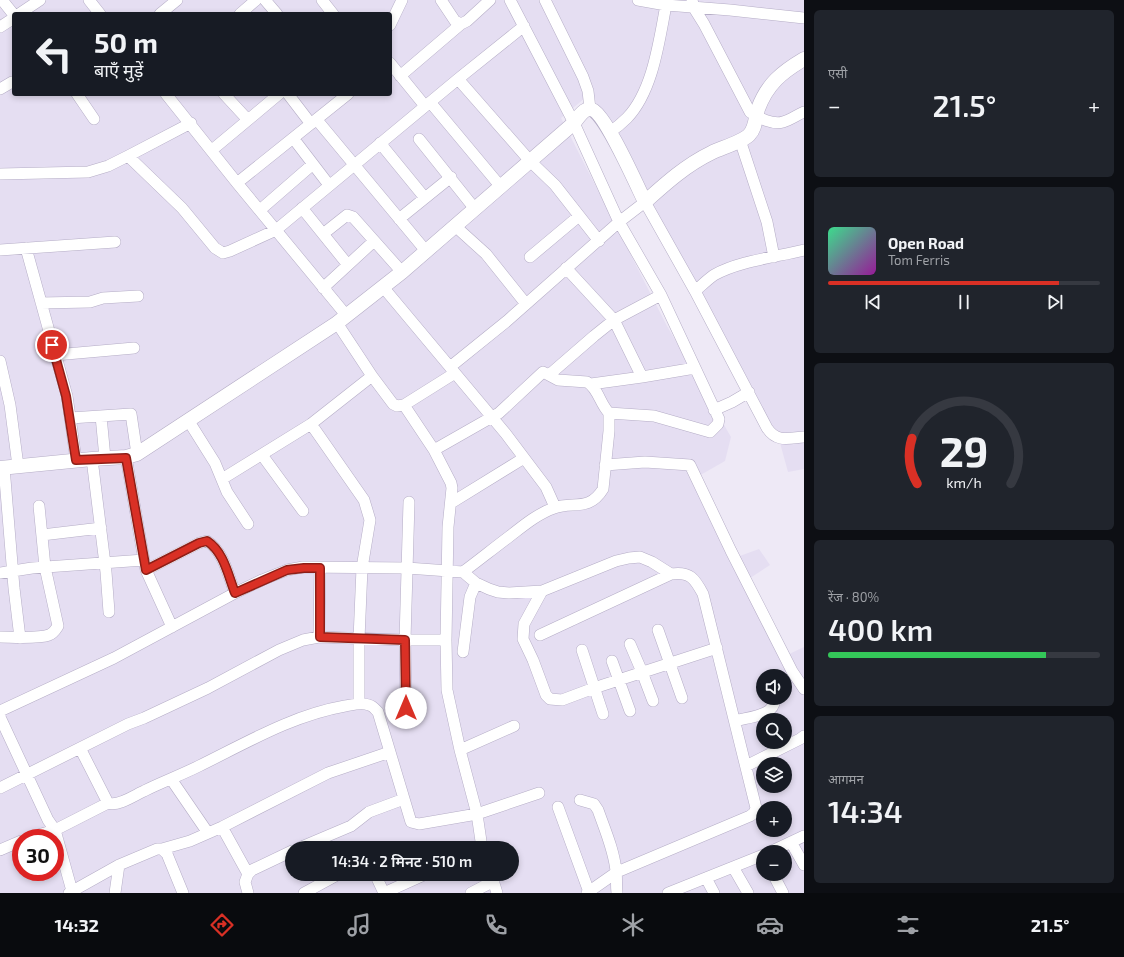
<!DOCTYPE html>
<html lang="hi">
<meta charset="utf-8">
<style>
body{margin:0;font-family:"Exo 2","Noto Sans Devanagari",sans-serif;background:#20242c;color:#f1f3f6;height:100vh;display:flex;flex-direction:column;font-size:15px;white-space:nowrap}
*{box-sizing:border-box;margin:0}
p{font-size:13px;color:#9ea1a6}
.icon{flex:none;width:22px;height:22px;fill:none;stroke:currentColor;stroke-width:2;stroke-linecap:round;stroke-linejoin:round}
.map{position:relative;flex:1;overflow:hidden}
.sheet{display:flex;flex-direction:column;gap:10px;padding:10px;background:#0d0f14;width:320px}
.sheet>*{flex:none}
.banner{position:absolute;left:12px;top:12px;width:380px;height:84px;border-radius:4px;box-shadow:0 2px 6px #0003;background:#171b24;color:#f1f3f6;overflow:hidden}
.buttons{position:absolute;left:756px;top:669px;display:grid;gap:8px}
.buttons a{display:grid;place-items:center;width:36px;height:36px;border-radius:50%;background:#171b24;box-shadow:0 2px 6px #0003;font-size:20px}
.speed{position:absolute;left:12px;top:829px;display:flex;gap:8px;font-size:20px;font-weight:700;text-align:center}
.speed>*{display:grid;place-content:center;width:52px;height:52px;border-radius:50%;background:#171b24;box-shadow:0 2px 6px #0003;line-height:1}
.speed .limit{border:6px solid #d22;background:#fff;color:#111}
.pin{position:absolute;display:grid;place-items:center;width:34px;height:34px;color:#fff;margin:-17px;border:2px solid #fff;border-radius:50%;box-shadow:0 1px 4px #0007}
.me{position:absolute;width:44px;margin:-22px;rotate:0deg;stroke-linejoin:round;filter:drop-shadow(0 0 3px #0008)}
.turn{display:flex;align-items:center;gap:14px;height:84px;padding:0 16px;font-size:18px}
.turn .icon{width:52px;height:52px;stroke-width:2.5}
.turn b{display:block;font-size:28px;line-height:34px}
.big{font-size:30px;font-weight:600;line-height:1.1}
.sheet .tile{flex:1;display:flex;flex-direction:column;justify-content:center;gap:6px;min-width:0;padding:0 14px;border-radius:6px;background:#20242c}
.sheet .dial{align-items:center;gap:0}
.dial svg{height:104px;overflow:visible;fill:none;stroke:#363941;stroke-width:7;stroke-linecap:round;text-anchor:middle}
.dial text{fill:#f1f3f6;stroke:none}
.song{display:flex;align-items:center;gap:12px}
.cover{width:48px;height:48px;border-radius:6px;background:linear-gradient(135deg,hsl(150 70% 55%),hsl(300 70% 35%))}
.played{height:4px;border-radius:2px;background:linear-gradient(90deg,#d93025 85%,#363941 85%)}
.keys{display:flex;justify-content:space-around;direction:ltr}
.heat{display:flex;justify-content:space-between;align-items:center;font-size:22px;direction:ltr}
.charge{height:6px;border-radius:3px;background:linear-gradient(90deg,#34c759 80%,#363941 0)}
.trip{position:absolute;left:285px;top:841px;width:234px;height:40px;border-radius:20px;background:#171b24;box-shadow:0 2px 6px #0003;font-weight:600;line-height:40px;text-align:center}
.dock{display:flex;height:64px;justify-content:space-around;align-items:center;background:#090b0e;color:#9ea1a6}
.dock .icon{width:28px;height:28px}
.dock .on{color:#d93025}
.dock b{font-size:18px;color:#f1f3f6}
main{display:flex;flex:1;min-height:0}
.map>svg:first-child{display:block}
</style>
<main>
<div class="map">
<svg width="804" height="893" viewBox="0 0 804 893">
<rect width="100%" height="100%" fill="#eee9f6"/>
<path fill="#e5def2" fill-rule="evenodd" d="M0,0H804V469L788,472L777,432L771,429L591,93L561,118L667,326L731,437L725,461L697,477L737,557L759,549L770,565L747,580L783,657L804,647V893H0ZM14,14H390V94H14ZM763,676H785V698H763ZM763,720H785V742H763ZM763,764H785V786H763ZM763,808H785V830H763ZM21,838H55V872H21ZM292,848H512V874H292ZM763,852H785V874H763Z"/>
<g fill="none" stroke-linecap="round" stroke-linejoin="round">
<g stroke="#b5adc6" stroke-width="12">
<path id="minor" d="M2,0L14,15
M89,0L100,14
M265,0L277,14
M322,0L333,14
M441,0L455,21L461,24L467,21L490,0
M545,0L583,77L588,91L590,109
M638,0L666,5L730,10L804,18
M692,0L694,8L704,24L750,112C758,118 773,125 783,122C790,120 797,115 804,112
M19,14L40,0
M160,14L177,0
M240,14L256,0
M390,25L402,0
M0,27L14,18
M390,63L425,106
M400,76L461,24
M458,79L530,161L555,185L599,241
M0,89L12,82
M77,94L94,119
M166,94L237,183L346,315
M224,94L248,120L279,94
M288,94L311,124
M430,102L501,187
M317,120L426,251
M610,132C616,128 622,123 627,118C653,91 659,41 666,5
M293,138L329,185
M419,139L475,209
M740,140L767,222L774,257
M380,143L425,198L451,177
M212,150L248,120
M128,156L182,208L215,248L223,253L230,251L276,230L458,79L524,26
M0,174L88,172L108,166L128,156L191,123
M237,183L348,94
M302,208L348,265
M260,210L313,164
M399,219L425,198
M455,226L486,254L526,304
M323,234L347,215L353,217L402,272
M26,248L67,396L76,460
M0,250L115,242
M530,257L579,216
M566,268L614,320L642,377L591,384
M383,287L506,434L546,487L555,507
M323,288L374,241
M695,291C701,286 707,280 714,275C739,261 776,257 804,250
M41,303L90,302L103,298L138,296
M337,323L372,376L393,404L397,406L404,405L455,373
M55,355L134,348
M0,361L10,405L18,466
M450,367L507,321L619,222L645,202L695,291L767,428C777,443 789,438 804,437
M549,375L594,336L614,320L661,295
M642,377L695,368
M404,405L434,450L451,483L452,488L448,527L446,640L447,690L460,750L477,814L482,848
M714,410L732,402L749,392
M101,416L105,458
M70,418L131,414L137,454
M188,420L215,463L227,492L248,524
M311,424L364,500L370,520L362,568L359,639V703
M434,450L499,413L543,372L558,380L587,382C598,388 600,404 609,413L654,416L710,432L718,424L719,419L661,295L619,222L574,123L510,0
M262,455L303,511
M126,457L144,560L146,570L172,627
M92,459L106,572L109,612
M605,465L645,462L690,465L731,551L792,671L804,689
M4,467L14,588L20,638
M222,479L311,424L372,376
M451,503L524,458
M42,535L101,528
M146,570L199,543L207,541C224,552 228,575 235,593
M463,572L476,583L489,589L498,592L509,593L542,591L616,561L629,558L640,557L652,562L671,574C690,571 695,579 703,594L756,808L754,813L750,816L617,872L587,893
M0,573L32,568L144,560
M542,591L524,624L523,639L533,660L546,695L550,699L562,700L594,688L717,648
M658,630L682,698
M540,635L671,574
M0,637C12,637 38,639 49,635C54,633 56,629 58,626L45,567L39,506
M319,637L320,568
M630,644L642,672L653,701
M582,650L603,714
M463,652L470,597L476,583
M612,661L630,711
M406,708L405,640L409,502
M0,711L114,658L235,593L262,580L287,570L303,567L407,568L463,572C479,560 494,548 510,536C523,526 537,514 554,508C573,501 589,512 603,489L609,431V413
M0,717L48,820L55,830L72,891
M735,721C748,717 777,716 774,698
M80,748L108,803C118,807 135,795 144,791C162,782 181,775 199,766C246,743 293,715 345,706C352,705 361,702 369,705C373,706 375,709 378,712L411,822L419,824L477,814L539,793
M460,750L514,726
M746,766L800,739L804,736
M171,779L208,833
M0,788L128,724L144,718L208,688L279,650L303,640L319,637L405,640H446
M580,800L594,804L598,810C605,830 614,850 616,871C617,878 616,885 617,893
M558,807L589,892
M222,827L248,874
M28,838L55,830L108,803
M791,842L804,865
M299,848L351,826L369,812L404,799
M162,849L190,841L222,827L328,773L390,752
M0,850L21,841
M770,852L804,836
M733,867L748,893
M375,874L384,893
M491,874L497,893
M773,874L783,893
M706,878L714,893
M69,893L119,865L157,849H162L167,854L183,893
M115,893L119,865
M248,893L245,882L248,874L252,870L292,851
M304,893L339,874
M384,893L426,874
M471,893L494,881
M668,893L763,855"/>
</g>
<g stroke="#b5adc6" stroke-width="15">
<path id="tertiary" d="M0,468L92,459L126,457L137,454L337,323L402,272L574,123C578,118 583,109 590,109C604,110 638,188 645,202C665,184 686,165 711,153C721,148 742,142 749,135C756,128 755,118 758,109C767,84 782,72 804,59"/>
</g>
<use href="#minor" stroke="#fff" stroke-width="11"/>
<use href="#tertiary" stroke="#fff" stroke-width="14"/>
</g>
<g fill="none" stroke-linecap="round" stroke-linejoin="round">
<g stroke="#8d1f18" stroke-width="10">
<path id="route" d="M52,345L66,396L76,460L126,458L146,570L199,543L207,541C224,552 228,575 235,593L287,570L304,568H320V637L405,640L406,708"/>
</g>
<use href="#route" stroke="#d93025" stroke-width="7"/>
</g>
</svg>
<div class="buttons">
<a><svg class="icon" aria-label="sound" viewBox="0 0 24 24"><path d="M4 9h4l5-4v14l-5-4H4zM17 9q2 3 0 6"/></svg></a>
<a><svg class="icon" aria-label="search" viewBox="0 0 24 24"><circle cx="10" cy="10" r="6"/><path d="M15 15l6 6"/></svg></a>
<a><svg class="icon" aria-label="layers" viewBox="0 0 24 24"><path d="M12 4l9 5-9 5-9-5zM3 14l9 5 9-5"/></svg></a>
<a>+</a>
<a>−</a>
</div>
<div class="speed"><div class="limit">30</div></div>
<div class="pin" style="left:52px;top:345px;background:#d93025"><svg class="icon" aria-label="arrive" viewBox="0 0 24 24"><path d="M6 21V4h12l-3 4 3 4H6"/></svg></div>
<svg class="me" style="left:406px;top:708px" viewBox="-20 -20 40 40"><circle r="19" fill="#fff"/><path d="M0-13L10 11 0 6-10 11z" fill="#d93025"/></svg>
<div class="trip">14:34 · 2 मिनट · 510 m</div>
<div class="banner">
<div class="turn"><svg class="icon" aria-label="left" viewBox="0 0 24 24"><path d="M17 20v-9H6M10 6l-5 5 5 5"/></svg><div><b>50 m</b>बाएँ मुड़ें</div></div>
</div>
</div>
<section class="sheet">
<div class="tile"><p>एसी</p>
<div class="heat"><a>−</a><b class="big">21.5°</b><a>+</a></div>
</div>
<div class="tile">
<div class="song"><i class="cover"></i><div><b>Open Road</b><p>Tom Ferris</p></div></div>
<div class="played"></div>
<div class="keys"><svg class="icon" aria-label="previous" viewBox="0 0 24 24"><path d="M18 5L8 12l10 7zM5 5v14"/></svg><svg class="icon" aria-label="pause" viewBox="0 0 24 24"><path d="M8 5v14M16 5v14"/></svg><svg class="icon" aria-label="next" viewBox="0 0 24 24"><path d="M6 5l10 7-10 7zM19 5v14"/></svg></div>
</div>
<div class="tile dial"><svg viewBox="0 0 100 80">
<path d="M14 69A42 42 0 1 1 86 69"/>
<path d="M14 69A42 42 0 0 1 10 34" stroke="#d93025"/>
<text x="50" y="56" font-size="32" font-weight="700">29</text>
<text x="50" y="72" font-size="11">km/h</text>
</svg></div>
<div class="tile"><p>रेंज · 80%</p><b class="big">400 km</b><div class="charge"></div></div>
<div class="tile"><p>आगमन</p><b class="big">14:34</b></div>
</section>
</main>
<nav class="dock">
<b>14:32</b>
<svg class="icon on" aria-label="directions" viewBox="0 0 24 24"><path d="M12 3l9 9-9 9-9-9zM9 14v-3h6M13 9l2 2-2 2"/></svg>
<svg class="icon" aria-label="music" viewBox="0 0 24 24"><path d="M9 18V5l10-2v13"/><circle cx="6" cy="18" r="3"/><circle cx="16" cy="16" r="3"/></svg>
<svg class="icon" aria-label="phone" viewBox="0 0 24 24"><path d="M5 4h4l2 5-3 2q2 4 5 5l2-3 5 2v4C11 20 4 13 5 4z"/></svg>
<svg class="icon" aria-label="climate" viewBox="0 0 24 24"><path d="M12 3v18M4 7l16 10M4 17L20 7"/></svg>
<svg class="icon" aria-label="car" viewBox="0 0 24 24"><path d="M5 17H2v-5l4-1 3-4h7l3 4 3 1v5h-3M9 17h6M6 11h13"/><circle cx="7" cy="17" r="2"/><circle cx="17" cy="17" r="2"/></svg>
<svg class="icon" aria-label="filters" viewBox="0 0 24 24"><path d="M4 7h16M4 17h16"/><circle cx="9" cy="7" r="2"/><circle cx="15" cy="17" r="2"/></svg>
<b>21.5°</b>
</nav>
